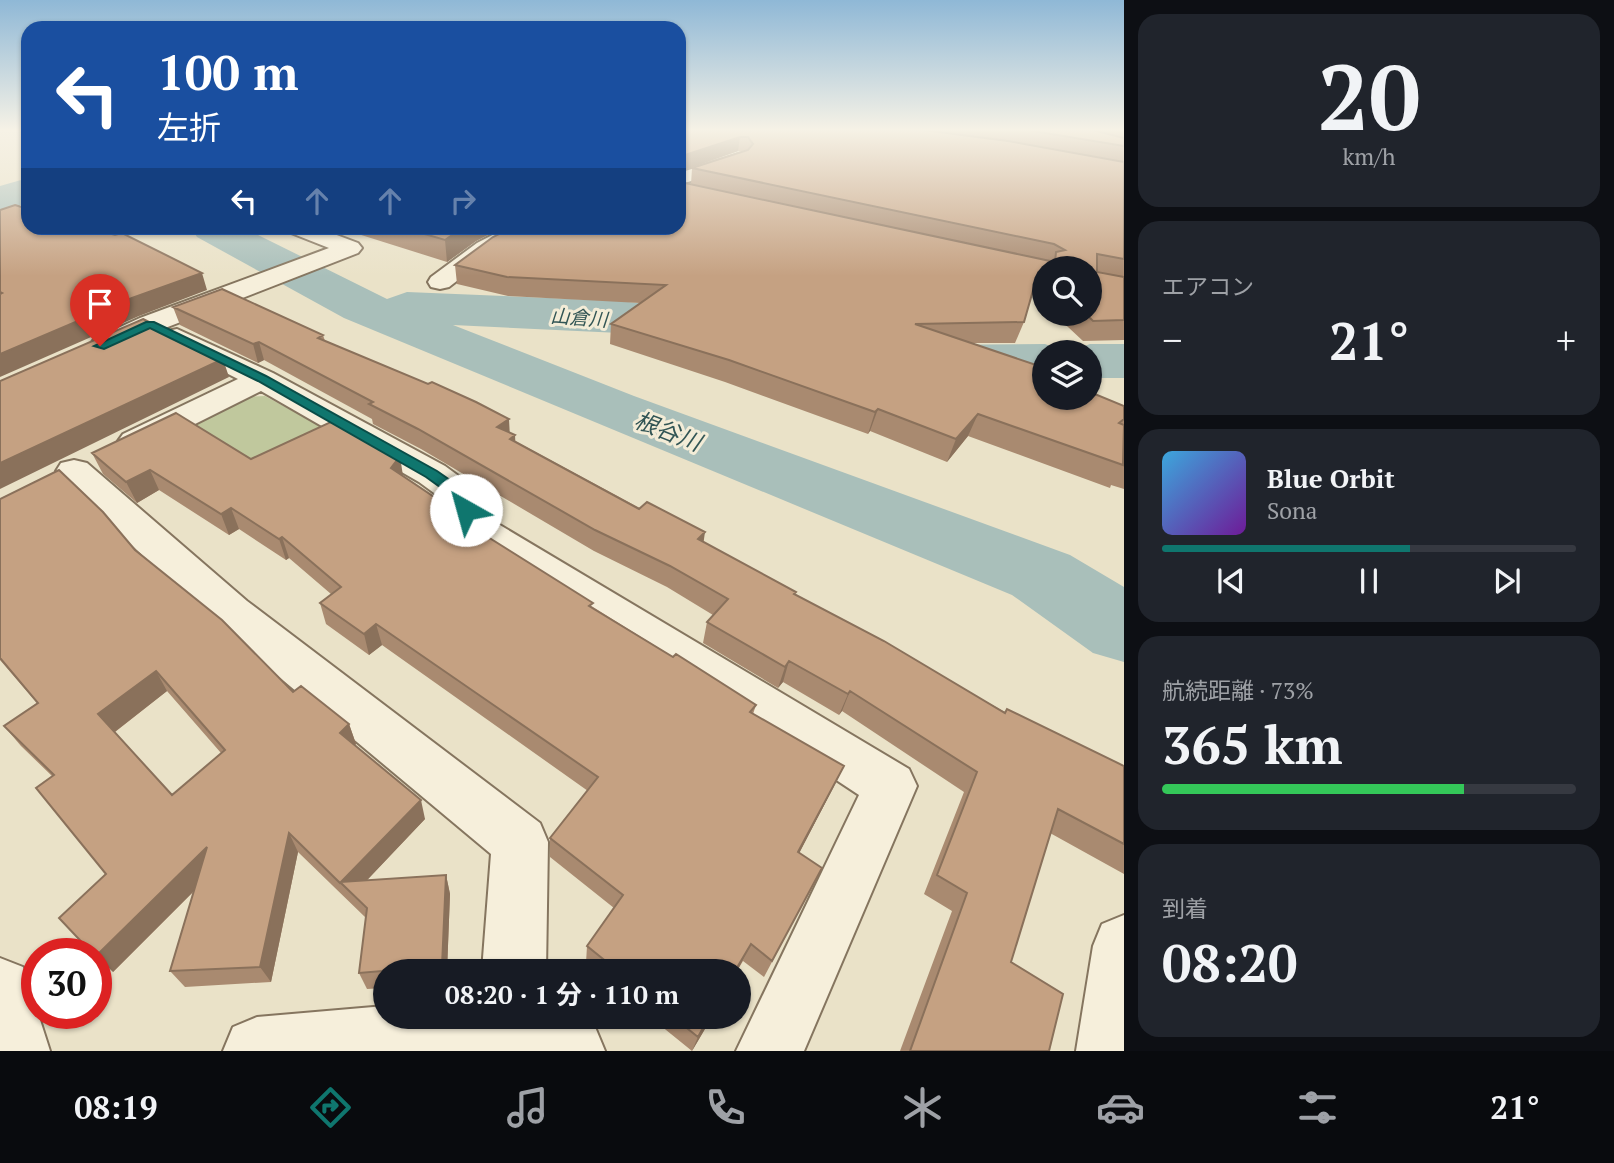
<!DOCTYPE html>
<html lang="ja">
<meta charset="utf-8">
<style>
body{margin:0;font-family:"PT Serif","Noto Sans JP",serif;background:#20242c;color:#f1f3f6;height:100vh;display:flex;flex-direction:column;font-size:26px;white-space:nowrap}
*{box-sizing:border-box;margin:0}
p{font-size:23px;color:#9ea1a6}
.icon{flex:none;width:38px;height:38px;fill:none;stroke:currentColor;stroke-width:2;stroke-linecap:round;stroke-linejoin:round}
.map{position:relative;flex:1;overflow:hidden}
.side{display:flex;flex-direction:column;gap:14px;padding:14px;background:#0d0f14;width:490px}
.side>*{flex:none}
.top-card{position:absolute;left:21px;top:21px;width:665px;height:214px;border-radius:21px;box-shadow:0 2px 5px #0004;background:#1a4fa0;color:#fff;overflow:hidden}
.tools{position:absolute;left:1032px;top:256px;display:grid;gap:14px}
.tools a{display:grid;place-items:center;width:70px;height:70px;border-radius:50%;background:#171b24;box-shadow:0 2px 5px #0004;font-size:35px}
.speed{position:absolute;left:21px;top:938px;display:flex;gap:14px;font-size:35px;font-weight:700;text-align:center}
.speed>*{display:grid;place-content:center;width:91px;height:91px;border-radius:50%;background:#171b24;box-shadow:0 2px 5px #0004;line-height:1}
.speed .limit{border:10px solid #d22;background:#fff;color:#111}
.pin{position:absolute;display:grid;place-items:center;width:60px;height:60px;color:#fff;margin:-72px -30px;border-radius:50% 50% 50% 0;rotate:-45deg;box-shadow:0 0 7px #0007}
.pin .icon{rotate:45deg}
.me{position:absolute;width:77px;margin:-38px;rotate:322deg;stroke-linejoin:round;filter:drop-shadow(0 0 5px #0008)}
.turn{display:flex;align-items:center;gap:24px;height:147px;padding:0 21px;font-size:32px}
.turn .icon{width:91px;height:91px;stroke-width:2.5}
.turn b{display:block;font-size:49px;line-height:60px}
.lanes{display:flex;align-items:center;height:66px;padding:0 21px;background:#0003;justify-content:center;gap:35px;direction:ltr}
.lanes .off{opacity:.35}
.big{font-size:52px;font-weight:700;line-height:1.1}
.side .card{flex:1;display:flex;flex-direction:column;justify-content:center;gap:10px;min-width:0;padding:0 24px;border-radius:21px;background:#20242c}
.side .dial{align-items:center;gap:0}
.dial b{font-size:91px;line-height:1}
.song{display:flex;align-items:center;gap:21px}
.cover{width:84px;height:84px;border-radius:10px;background:linear-gradient(135deg,hsl(200 70% 55%),hsl(280 70% 35%))}
.played{height:7px;border-radius:4px;background:linear-gradient(90deg,#0f766e 60%,#363941 60%)}
.keys{display:flex;justify-content:space-around;direction:ltr}
.heat{display:flex;justify-content:space-between;align-items:center;font-size:38px;direction:ltr}
.charge{height:10px;border-radius:5px;background:linear-gradient(90deg,#34c759 73%,#363941 0)}
.trip{position:absolute;left:373px;top:959px;width:378px;height:70px;border-radius:35px;background:#171b24;box-shadow:0 2px 5px #0004;font-weight:700;line-height:70px;text-align:center}
.tab-bar{display:flex;height:112px;justify-content:space-around;align-items:center;background:#090b0e;color:#9ea1a6}
.tab-bar .icon{width:49px;height:49px}
.tab-bar .on{color:#0f766e}
.tab-bar b{font-size:32px;color:#f1f3f6}
main{display:flex;flex:1;min-height:0}
.map>svg:first-child{display:block}
</style>
<main>
<div class="map">
<svg width="1124" height="1051" viewBox="0 0 1124 1051">
<rect width="100%" height="100%" fill="#eae2c8"/>
<path fill="#c0c89d" d="M265,396L339,436L257,478L180,430L240,397Z"/>
<g fill="none" stroke-linecap="round" stroke-linejoin="round">
<path fill="#a9bfba" fill-rule="evenodd" d="M28,178V203L0,211V186Z
M191,228H244L387,299L407,292L620,301L722,313L741,318L749,329L741,340L722,345L620,333L453,325L634,396L1070,555L1124,587V662L1093,653L1012,595L344,318L197,237Z
M1045,344L1067,352H1045V378L921,379L901,374L892,362L901,350L921,345Z
M1090,344H1124V378H1090V352H1068Z"/>
<g stroke="#85755f" stroke-width="4">
<path id="minor" d="M739,154L745,155L748,159L745,163L679,185V173Z
M288,228H318L358,243L362,248L358,253L160,330L114,351L104,354L94,351L90,345L94,339L140,318L329,248L291,233Z
M506,228H532L529,233L493,253L449,287L440,289L431,287L428,282L431,277L477,243Z
M177,329L273,373L445,466L475,488L488,518L909,769L917,786L804,1051H736L859,795L650,657L457,534L445,501L419,482L261,391L147,448L135,451L123,448L118,441L123,434L238,379L167,343L163,337L167,331Z
M74,460L87,463L247,601L540,823L548,842L546,971H482L491,854L217,625L61,479L56,471L61,463Z
M1124,915V1051H1076L1093,946L1102,924Z
M0,958L23,967L50,1051H0Z
M385,1006V1017H570L595,1027L605,1051H223L233,1027L257,1017Z"/>
</g>
<use href="#minor" fill="#f6efdb" fill-rule="evenodd"/>
</g>
<path fill="#a98a70" fill-rule="evenodd" d="M679,129H1124V340L1083,341L1053,313H1090L1045,268V306L1032,294L1024,322L1015,343H972L1045,397L1124,406V489L1111,485L1110,488L968,436L947,462L870,431L868,434L725,382L610,344L611,324L640,303L508,296L457,284L455,265L679,228ZM934,132L954,134L976,137ZM738,151L742,152L692,168L691,184L680,182L679,172Z
M339,228H501L476,241L447,262Z
M173,307L323,335L325,341L510,433L515,441L703,542L795,595L1005,712L1007,709L1124,766V874L1050,833L1011,962L1049,1051H900L952,911L924,894L964,792L842,711L839,715L783,682L778,688L703,643L707,622L713,615L667,587L594,551L421,449L373,424L372,419L264,360L258,363L180,325Z
M92,453L251,459L403,476L453,515L593,607L673,657L756,705L753,714L834,786L799,853L822,868L764,977L743,961L737,971H596L586,963L587,946L614,908L550,857V838L588,791L382,645L369,655L326,624L320,603L331,594L289,558L286,560L239,529L229,535L159,490L137,503L103,474Z
M0,499L135,550L293,692L349,724L356,744L355,745L425,819L366,881L446,875L450,894L447,971H385V988L367,989L359,973L366,918L298,852L271,982L185,987L170,971L194,891L113,972L106,874L52,776L21,746L4,726L37,703L0,660ZM167,691L221,753L172,795L115,732Z
M650,1017H712L692,1051Z"/>
<path fill="#8a715b" d="M740,137L738,151L679,172V157Z
M462,228H501L476,241L447,262L445,240Z
M202,273L207,290L139,316L0,377V354L132,298Z
M259,342L264,360L258,363L253,344Z
M223,359L229,377L0,489V463Z
M878,409L870,431L868,434L875,412Z
M978,414L968,436L947,462L956,439Z
M509,419L510,438L515,435L516,455L497,427Z
M400,456L403,476L391,468Z
M150,470L159,490L137,503L126,482Z
M231,508L239,529L229,535L221,514Z
M705,532L702,553L698,539Z
M282,537L289,558L286,560L279,539Z
M376,624L382,645L369,655L364,634Z
M789,661L783,682L778,688L785,667Z
M156,671L167,691L112,734L98,714Z
M850,691L842,711L839,715L848,694Z
M349,724L356,744L347,753L340,733Z
M844,766L834,786L790,871L798,852Z
M421,800L425,819L353,895L340,883Z
M289,833L298,852L271,982L260,967Z
M207,847L219,866L113,972L96,956Z
M446,875L450,894L447,971H444L442,966Z
M751,944L737,971H735Z
M709,1017H712L692,1051L698,1037Z"/>
<path fill="#c5a182" stroke="#8a715b" stroke-width="2" fill-rule="evenodd" d="M679,129H916L1008,141L1124,162V259L1097,254V272L1124,277V320L1093,321L1085,313H1090V268H1045V279L1038,273L1024,322L915,324L1045,368V397H1090V392L1124,406V419L1119,423L1124,425L1123,465L978,414L956,439L878,409L875,412L729,360L611,324L666,285L507,277L455,265L493,237L511,228H679V170L680,182L1055,262L1056,252L1065,250L1054,244L692,168L748,150L753,144L748,137H740L679,157Z
M1021,129H1089L1124,138V146Z
M15,205L28,209V228H91L115,235L122,233L202,273L132,298L0,354V294L2,293L0,292V210Z
M404,228H462L445,240Z
M222,289L323,335L318,338L428,384L432,382L476,402L509,419L497,427L515,435L510,439L639,509L647,502L705,532L698,539L796,592L794,594L884,641L1005,713L1007,709L1124,766V844L1058,809L1011,962L1063,994L1049,1051H910L967,893L937,875L977,772L850,691L848,694L789,661L785,667L707,622L728,599L670,566L595,530L418,429L369,404L373,402L259,342L253,344L173,307Z
M143,319L223,359L0,463V381Z
M176,413L251,459L335,420L400,456L391,468L449,507L453,515L593,603L589,606L673,657L676,654L756,705L750,712L844,766L798,852L822,868L772,961L751,944L735,971H618L587,946L623,895L550,838L598,777L376,624L364,634L320,603L341,587L282,537L279,539L231,508L221,514L150,470L126,482L92,453Z
M59,470L103,512L135,550L222,620L293,692L301,686L349,724L340,733L421,800L340,883L289,833L260,967L170,971L207,847L96,956V954H93L59,918L106,874L36,788L54,775L4,726L38,703L0,658V499ZM156,671L225,750L172,795L98,714Z
M446,875L442,966L359,973L367,908L340,882Z
M673,1017H709L698,1037Z"/>
<linearGradient id="sky" x2="0" y2="1"><stop stop-color="#8fb8d6"/><stop offset="0.47" stop-color="#f6f2e6"/><stop offset="1" stop-color="#f6f2e6" stop-opacity="0"/></linearGradient>
<rect width="1124" height="276" fill="url(#sky)"/>
<path fill="#0f766e" stroke="#0a4d48" stroke-width="2" d="M146,322H154L266,376L437,471L467,492L474,510L472,514H461L455,498L426,477L258,381L150,328L104,349L94,346Z"/>
<g text-anchor="middle" dominant-baseline="central" stroke-width="6" stroke-linejoin="round" paint-order="stroke">
<g font-size="19" font-style="italic" fill="#325555" stroke="#f3ecd7">
<text transform="translate(579 317) rotate(4)">山倉川</text>
</g>
<g font-size="23" font-style="italic" fill="#325555" stroke="#f3ecd7">
<text transform="translate(668 431) rotate(21)">根谷川</text>
</g>
</g>
</svg>
<div class="tools">
<a><svg class="icon" aria-label="search" viewBox="0 0 24 24"><circle cx="10" cy="10" r="6"/><path d="M15 15l6 6"/></svg></a>
<a><svg class="icon" aria-label="layers" viewBox="0 0 24 24"><path d="M12 4l9 5-9 5-9-5zM3 14l9 5 9-5"/></svg></a>
</div>
<div class="speed"><div class="limit">30</div></div>
<div class="pin" style="left:100px;top:346px;background:#d93025"><svg class="icon" aria-label="arrive" viewBox="0 0 24 24"><path d="M6 21V4h12l-3 4 3 4H6"/></svg></div>
<svg class="me" style="left:466px;top:510px" viewBox="-20 -20 40 40"><circle r="19" fill="#fff"/><path d="M0-13L10 11 0 6-10 11z" fill="#0f766e"/></svg>
<div class="trip">08:20 · 1 分 · 110 m</div>
<div class="top-card">
<div class="turn"><svg class="icon" aria-label="left" viewBox="0 0 24 24"><path d="M17 20v-9H6M10 6l-5 5 5 5"/></svg><div><b>100 m</b>左折</div></div>
<div class="lanes"><svg class="icon" aria-label="left" viewBox="0 0 24 24"><path d="M17 20v-9H6M10 6l-5 5 5 5"/></svg><svg class="icon off" aria-label="ahead" viewBox="0 0 24 24"><path d="M12 20V5M6 11l6-6 6 6"/></svg><svg class="icon off" aria-label="ahead" viewBox="0 0 24 24"><path d="M12 20V5M6 11l6-6 6 6"/></svg><svg class="icon off" aria-label="right" viewBox="0 0 24 24"><path d="M7 20v-9h11M14 6l5 5-5 5"/></svg></div>
</div>
</div>
<section class="side">
<div class="card dial"><b>20</b><p>km/h</p></div>
<div class="card"><p>エアコン</p>
<div class="heat"><a>−</a><b class="big">21°</b><a>+</a></div>
</div>
<div class="card">
<div class="song"><i class="cover"></i><div><b>Blue Orbit</b><p>Sona</p></div></div>
<div class="played"></div>
<div class="keys"><svg class="icon" aria-label="previous" viewBox="0 0 24 24"><path d="M18 5L8 12l10 7zM5 5v14"/></svg><svg class="icon" aria-label="pause" viewBox="0 0 24 24"><path d="M8 5v14M16 5v14"/></svg><svg class="icon" aria-label="next" viewBox="0 0 24 24"><path d="M6 5l10 7-10 7zM19 5v14"/></svg></div>
</div>
<div class="card"><p>航続距離 · 73%</p><b class="big">365 km</b><div class="charge"></div></div>
<div class="card"><p>到着</p><b class="big">08:20</b></div>
</section>
</main>
<nav class="tab-bar">
<b>08:19</b>
<svg class="icon on" aria-label="directions" viewBox="0 0 24 24"><path d="M12 3l9 9-9 9-9-9zM9 14v-3h6M13 9l2 2-2 2"/></svg>
<svg class="icon" aria-label="music" viewBox="0 0 24 24"><path d="M9 18V5l10-2v13"/><circle cx="6" cy="18" r="3"/><circle cx="16" cy="16" r="3"/></svg>
<svg class="icon" aria-label="phone" viewBox="0 0 24 24"><path d="M5 4h4l2 5-3 2q2 4 5 5l2-3 5 2v4C11 20 4 13 5 4z"/></svg>
<svg class="icon" aria-label="climate" viewBox="0 0 24 24"><path d="M12 3v18M4 7l16 10M4 17L20 7"/></svg>
<svg class="icon" aria-label="car" viewBox="0 0 24 24"><path d="M5 17H2v-5l4-1 3-4h7l3 4 3 1v5h-3M9 17h6M6 11h13"/><circle cx="7" cy="17" r="2"/><circle cx="17" cy="17" r="2"/></svg>
<svg class="icon" aria-label="filters" viewBox="0 0 24 24"><path d="M4 7h16M4 17h16"/><circle cx="9" cy="7" r="2"/><circle cx="15" cy="17" r="2"/></svg>
<b>21°</b>
</nav>
